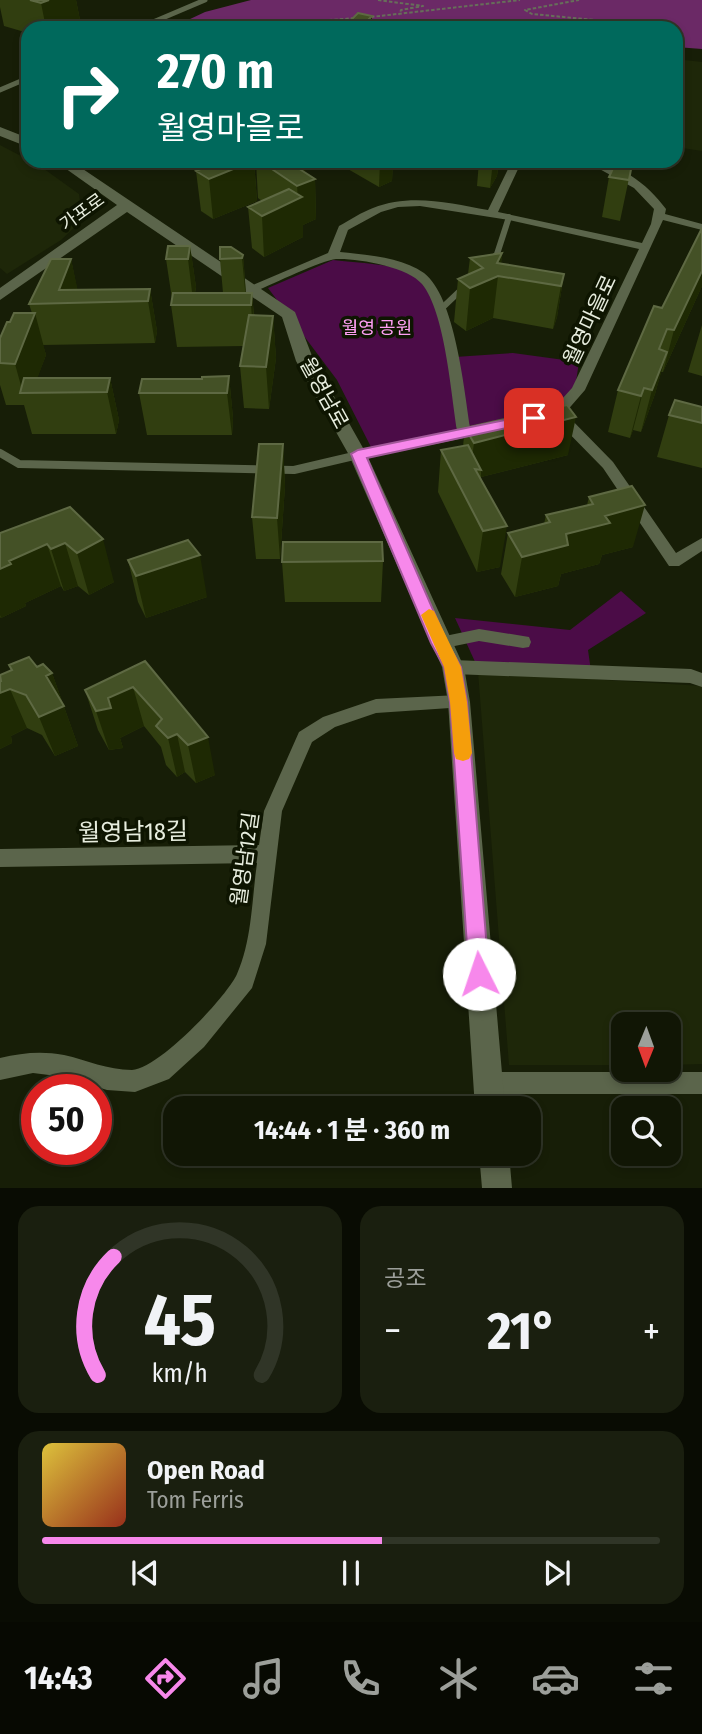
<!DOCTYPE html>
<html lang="ko">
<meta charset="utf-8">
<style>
body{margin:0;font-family:"Fira Sans Condensed","Noto Sans KR",sans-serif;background:#1a1f0f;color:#f1f3f6;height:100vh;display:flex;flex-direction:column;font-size:26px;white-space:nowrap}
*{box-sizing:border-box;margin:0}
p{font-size:23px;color:#9c9f9a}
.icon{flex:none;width:38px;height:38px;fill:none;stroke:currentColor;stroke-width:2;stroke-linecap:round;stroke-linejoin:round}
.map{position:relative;height:1188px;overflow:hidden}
.panel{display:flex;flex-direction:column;gap:18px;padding:18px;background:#090c03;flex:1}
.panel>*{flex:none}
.guide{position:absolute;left:21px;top:21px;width:662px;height:147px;border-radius:21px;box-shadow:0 4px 10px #0003,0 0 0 2px #303527;background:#00695c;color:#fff;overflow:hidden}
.needle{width:46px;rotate:181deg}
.controls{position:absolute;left:611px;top:1012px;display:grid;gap:14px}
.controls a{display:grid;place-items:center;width:70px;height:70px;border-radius:14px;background:#111605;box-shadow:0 4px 10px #0003,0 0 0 2px #303527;font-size:35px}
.speed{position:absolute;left:21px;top:1074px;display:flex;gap:14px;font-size:35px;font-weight:700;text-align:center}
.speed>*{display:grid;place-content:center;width:91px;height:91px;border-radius:50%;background:#111605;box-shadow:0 4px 10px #0003,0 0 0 2px #303527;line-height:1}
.speed .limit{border:10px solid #d22;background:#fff;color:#111}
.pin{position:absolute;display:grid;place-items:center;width:60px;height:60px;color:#fff;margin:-30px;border-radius:14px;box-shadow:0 4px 10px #0006}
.me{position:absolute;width:77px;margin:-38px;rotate:356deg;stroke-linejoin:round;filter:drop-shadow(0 0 5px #0008)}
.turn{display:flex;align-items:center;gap:24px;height:147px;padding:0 21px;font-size:32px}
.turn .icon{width:91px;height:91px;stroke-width:2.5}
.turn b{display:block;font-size:49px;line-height:60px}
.big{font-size:52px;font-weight:700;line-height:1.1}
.panel .tile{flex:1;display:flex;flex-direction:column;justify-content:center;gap:10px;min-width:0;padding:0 24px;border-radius:21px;background:#1a1f0f}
.panel .dial{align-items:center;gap:0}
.dial svg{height:182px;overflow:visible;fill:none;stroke:#303527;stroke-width:7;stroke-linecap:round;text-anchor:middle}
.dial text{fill:#f1f3f6;stroke:none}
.song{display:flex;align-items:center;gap:21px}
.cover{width:84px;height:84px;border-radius:10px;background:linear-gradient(135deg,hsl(50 70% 55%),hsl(10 70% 35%))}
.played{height:7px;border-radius:4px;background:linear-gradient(90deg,#f788eb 55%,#303527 55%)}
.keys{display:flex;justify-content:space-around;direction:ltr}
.heat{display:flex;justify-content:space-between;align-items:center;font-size:38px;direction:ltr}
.panel .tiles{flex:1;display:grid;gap:18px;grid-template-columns:1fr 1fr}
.tile:last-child{grid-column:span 2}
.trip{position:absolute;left:163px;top:1096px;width:378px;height:70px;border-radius:21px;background:#111605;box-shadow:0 4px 10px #0003,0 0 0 2px #303527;font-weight:700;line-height:70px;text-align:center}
.tabs{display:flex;height:112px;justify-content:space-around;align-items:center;background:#070902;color:#9c9f9a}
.tabs .icon{width:49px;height:49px}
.tabs .current{color:#f788eb}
.tabs b{font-size:32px;color:#f1f3f6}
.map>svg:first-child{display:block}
</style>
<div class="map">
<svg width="702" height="1188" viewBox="0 0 702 1188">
<rect width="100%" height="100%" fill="#171e07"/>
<path fill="#1e2709" d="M676,59L702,62V151L676,147Z
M0,145L40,166L79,194L82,220L61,240L7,274L0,268Z
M478,672L702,686V1064L669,1065L668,1024H623V1065H509Z"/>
<path fill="#4b0c47" d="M333,260C355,263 399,263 417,277C448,300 454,392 458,429L372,449L337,380L268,288Z
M513,353L579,362L575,388L549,411L468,429L455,357Z
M621,591L646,613L588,650L591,671L476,664L455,618L570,630Z"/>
<path fill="#6b2966" d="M251,0H702V49L676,47V28H171L205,12Z"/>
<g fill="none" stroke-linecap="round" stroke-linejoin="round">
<path stroke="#676e5a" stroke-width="2" stroke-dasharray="3.5 2" stroke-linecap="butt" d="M378,0L423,6L401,10L399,15
M371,17L520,0
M119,28L130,24
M269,28L290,23L357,18
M571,28L595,20L532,14L525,10L579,0"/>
<path stroke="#5b654b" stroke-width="5" d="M139,28L205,0
M0,90L28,78"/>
<path stroke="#5b654b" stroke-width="6" d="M491,260L497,254L509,217
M441,309L462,289"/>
<path stroke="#5b654b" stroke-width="8" d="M0,453L19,464L294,470L358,455"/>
<path fill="#5b654b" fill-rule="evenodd" d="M517,161H532L519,167L498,212L642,243L651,224L654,209L634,188L585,161C617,161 647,183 666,209L665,214L702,224V230L663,220L585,390L565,413L613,462L676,553L702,538V551L679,566H669L603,468L554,418L549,419L542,415L552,410L572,388L639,249L509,220L420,206L398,207L381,212L348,230L340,252C366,255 402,257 424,273C455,297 464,388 470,427L483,424L490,429L483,434L358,460L353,458L351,455L353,452L457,430C451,393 445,312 422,284C408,267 358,258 336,259C322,260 273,284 256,291L252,292L246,288L328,253L339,226C350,220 362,212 373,208C410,193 450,203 488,210L510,165Z
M479,629L523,636L529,637L531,642L529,647L523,648L479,641L440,649L434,648L432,643L434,638L440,637Z
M453,660L691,669L702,673V687L690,683L453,674L447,672L445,667L447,662Z
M459,695L465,697L468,702L465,707L376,713L335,727L312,742L282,811L266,944L252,988L204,1047L169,1079L135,1092L107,1090L65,1077L33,1073L0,1080V1058C22,1053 41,1051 64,1055C87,1060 107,1070 132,1070C158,1069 226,998 237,974C252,941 252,898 257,863L0,867V849L259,845L264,811L299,732L323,717L376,699Z
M487,1072H702V1094H487L479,1091L476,1083L479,1075Z"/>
<path fill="#5b654b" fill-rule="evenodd" d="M0,127L28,138V147L0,136Z
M55,161H71L295,312L314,361L367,455L464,667L470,702L505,1108H475L448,702L442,667L349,455L296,361L282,317L127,212L0,300V288L117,205Z
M479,1153H509L512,1188H482Z"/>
</g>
<path fill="#313e10" d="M0,0H76L81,25L75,28H28V33L4,26L0,7Z
M194,161H254L257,201L213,219L201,211L196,171L204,168Z
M256,161H327L303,171L315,179L316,219L303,225V237L264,257L252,248L248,207L262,201L258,198Z
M334,161H393L392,181L379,187Z
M479,161H499L497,176L490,188L477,186Z
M632,164L620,221L602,217L609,177Z
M190,246L196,287L195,293H223L220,259L243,255L246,293H252L254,316H273L276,358L269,409L244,408L240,366L244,346L177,347L171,305L172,299L166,259Z
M502,253L501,264L564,274L557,317L553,329L493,318L466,331L454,322L458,279L468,274L470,258Z
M71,259L77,289H150L157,331L155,343L43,345L46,355L37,378H110L119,420L116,434H32L24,405H6L0,385V338L10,322L32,313L29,304Z
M702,286L663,372H661L655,394L641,432L633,430L630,438L608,432L618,390L662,308Z
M702,325V376L688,372Z
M229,376L233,418L232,435H147L139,393L202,379Z
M702,407V468L657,457L669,415Z
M465,428L568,455L481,477L500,567L477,572L438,492L441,450L463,446Z
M283,444L285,486L280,559H256L252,517Z
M589,497L633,547L602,555L599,564L561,574L558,586L515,597L501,574L508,533L544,524L546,515L587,505Z
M70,507L114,582L89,595L78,586L64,591L61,586L25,603L26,606L1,618L0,617V533Z
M128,560L207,597L146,618L138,602Z
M383,561L381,602H285L282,562Z
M145,661L215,775L196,783L185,772L177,777L166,765L161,747L144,726L120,738L123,748L109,750L98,730L85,690Z
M9,665L37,667L52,673L78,746L55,756L42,735L27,728L11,736L12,743L0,749V679L11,671Z"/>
<path fill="#1e2903" d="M49,0H76L81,25L75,28H46L41,3Z
M372,16V28H360Z
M254,161L257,201L213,219L209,179Z
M279,161H327L286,179Z
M380,161H393L392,181L379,187Z
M493,161H499L497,176L490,188Z
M315,179L316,219L303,225V237L264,257L262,216L298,199L297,186Z
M190,246L196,287L193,300L188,259Z
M502,253L500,276H498L493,318L466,331L470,288L497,263Z
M243,255L246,296V300L242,258Z
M71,259L80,301L59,290Z
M702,271V286L663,372L674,330Z
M564,274L557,317L553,329L561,286Z
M150,289L157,331L155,343L148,301Z
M252,293L255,334L254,346L251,305Z
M35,313L46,355L32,393H23L15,364Z
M273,316L276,358L269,409L266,367Z
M667,352L655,394L641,432L652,390Z
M229,376L233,418L232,435L227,393Z
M110,378L119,420L116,434L107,392Z
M644,388L633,430L630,438L641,396Z
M576,417L568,455L481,477V470L475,469L469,480L474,443Z
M283,444L285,486L280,559L277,518Z
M645,505L633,547L602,555L599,564L561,574L558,586L515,597L522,557L605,516Z
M507,526L500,567L477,572L483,531Z
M103,539L114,582L89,595L77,553Z
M65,543L78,586L64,591L51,549Z
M47,544L61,586L25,603L26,606L1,618L0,615V569L9,561Z
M200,555L207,597L146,618L136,576Z
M52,673L78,746L55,756L39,717L46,676Z
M133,687L144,726L120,738L123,748L109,750L96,711L108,698Z
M10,689L27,728L11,736L12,743L0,749V693Z
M177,734L185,772L177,777L168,738Z
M208,737L215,775L196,783L188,745Z"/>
<path fill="#445126" stroke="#5e6943" stroke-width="2" d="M30,0H49L41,3Z
M358,13L372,16L360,28H343Z
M219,161H253L209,179L196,171Z
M260,161H287L315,179L297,186Z
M616,162L632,164L629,180L609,177Z
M289,189L302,197L262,216L248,207Z
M702,228V271L674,330L667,329L659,349L667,352L652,390L644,388L641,396L618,390L654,306L662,308Z
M168,246H190L188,259H166Z
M220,247H231L243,255L242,258L220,259Z
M502,253L497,263L564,274L561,286L498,276L470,288L458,279L483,268L470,258Z
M51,259H71L59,290L150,289L148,301L29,304Z
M173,293H252L251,305H171Z
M14,313H35L15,364L0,363V338L7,322H10Z
M249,315L273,316L266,367L240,366Z
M229,376L227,393H139L142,379H202V377Z
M24,378H110L107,392L20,393Z
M675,400L702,407V423L669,415Z
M567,405L576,417L474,443L465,428Z
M259,444H283L277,518L252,517Z
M468,445L481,470L475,469L507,526L483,531L441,450Z
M632,486L645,505L605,516L610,523L566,534L568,545L522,557L508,533L550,522L546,515L593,504L589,497Z
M70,507L103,539L77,553L65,543L51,549L47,544L9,561L11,564L0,569V533Z
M188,540L200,555L136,576L128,560Z
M283,542H382L383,561L282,562Z
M29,657L37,667L43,664L52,673L46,676L64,706L39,717L26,695L10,689L0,693V681H1L0,675L12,670L9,665Z
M145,661L208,737L188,745L177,734L168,738L156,726L162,719L133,687L108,698L111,708L96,711L85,690Z"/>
<path fill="#f788eb" stroke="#a15899" stroke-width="2" d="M534,414L539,415V421L367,458L447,642L461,667L467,702L489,974L486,981L479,984L472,981L469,974L450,702L444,667L431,643L351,454L358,450Z"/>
<path fill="#f59e0b" d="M429,609L434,611L461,667L467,702L472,753L469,759L463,761L456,759L454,753L450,702L444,667L421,615Z"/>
<g text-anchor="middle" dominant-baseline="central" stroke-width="7" stroke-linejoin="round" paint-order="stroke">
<g font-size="18" fill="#e7edde" stroke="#0e1501">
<text transform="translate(82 212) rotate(-36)">가포로</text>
</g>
<g font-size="18" fill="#fe9ff3" stroke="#0e1501">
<text x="377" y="328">월영 공원</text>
</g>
<g font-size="21" fill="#e7edde" stroke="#0e1501">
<text transform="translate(590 320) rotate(-65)">월영마을로</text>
<text transform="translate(324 393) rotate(61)">월영남로</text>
<text transform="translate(245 859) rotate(-82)">월영남12길</text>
</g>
<g font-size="24" fill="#e7edde" stroke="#0e1501">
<text transform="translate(133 832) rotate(-1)">월영남18길</text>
</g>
</g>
</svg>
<div class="controls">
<a><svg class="needle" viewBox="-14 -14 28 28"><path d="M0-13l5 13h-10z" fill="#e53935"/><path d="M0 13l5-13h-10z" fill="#9c9f9a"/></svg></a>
<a><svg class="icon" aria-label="search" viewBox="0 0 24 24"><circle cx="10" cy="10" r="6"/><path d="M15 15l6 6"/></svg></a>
</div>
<div class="speed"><div class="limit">50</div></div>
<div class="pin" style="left:534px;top:418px;background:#d93025"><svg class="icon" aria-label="arrive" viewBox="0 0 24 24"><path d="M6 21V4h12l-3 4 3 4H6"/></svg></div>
<svg class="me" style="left:479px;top:974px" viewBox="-20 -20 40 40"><circle r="19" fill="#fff"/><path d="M0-13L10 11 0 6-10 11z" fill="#f788eb"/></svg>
<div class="trip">14:44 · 1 분 · 360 m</div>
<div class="guide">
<div class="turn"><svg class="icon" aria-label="right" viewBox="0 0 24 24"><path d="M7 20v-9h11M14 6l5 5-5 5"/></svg><div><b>270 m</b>월영마을로</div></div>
</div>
</div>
<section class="panel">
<div class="tiles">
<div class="tile dial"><svg viewBox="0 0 100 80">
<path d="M14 69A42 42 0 1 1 86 69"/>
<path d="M14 69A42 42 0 0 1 21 17" stroke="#f788eb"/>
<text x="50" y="56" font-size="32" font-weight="700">45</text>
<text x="50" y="72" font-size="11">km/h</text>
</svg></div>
<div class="tile"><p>공조</p>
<div class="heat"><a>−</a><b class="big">21°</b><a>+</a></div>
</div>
<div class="tile">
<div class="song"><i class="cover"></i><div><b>Open Road</b><p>Tom Ferris</p></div></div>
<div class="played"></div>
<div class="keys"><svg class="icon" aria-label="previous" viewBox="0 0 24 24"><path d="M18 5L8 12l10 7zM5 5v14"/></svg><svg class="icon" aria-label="pause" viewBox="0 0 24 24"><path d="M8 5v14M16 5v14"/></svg><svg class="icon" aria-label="next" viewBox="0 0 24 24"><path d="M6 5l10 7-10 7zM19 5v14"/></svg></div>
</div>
</div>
</section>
<nav class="tabs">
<b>14:43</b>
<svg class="icon current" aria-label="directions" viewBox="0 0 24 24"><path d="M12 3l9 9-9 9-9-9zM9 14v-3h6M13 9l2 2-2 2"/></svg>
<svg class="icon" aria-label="music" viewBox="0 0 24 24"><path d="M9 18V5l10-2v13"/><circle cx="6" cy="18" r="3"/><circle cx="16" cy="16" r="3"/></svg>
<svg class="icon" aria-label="phone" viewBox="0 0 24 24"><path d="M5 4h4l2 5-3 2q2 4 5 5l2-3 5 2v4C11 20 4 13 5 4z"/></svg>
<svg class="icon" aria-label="climate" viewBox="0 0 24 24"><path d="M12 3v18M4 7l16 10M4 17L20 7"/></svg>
<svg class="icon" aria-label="car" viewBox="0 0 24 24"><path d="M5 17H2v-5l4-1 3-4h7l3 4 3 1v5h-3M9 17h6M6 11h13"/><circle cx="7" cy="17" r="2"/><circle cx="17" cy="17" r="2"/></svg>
<svg class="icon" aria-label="filters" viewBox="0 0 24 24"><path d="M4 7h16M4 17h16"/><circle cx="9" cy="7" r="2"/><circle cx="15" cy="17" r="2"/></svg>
</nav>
